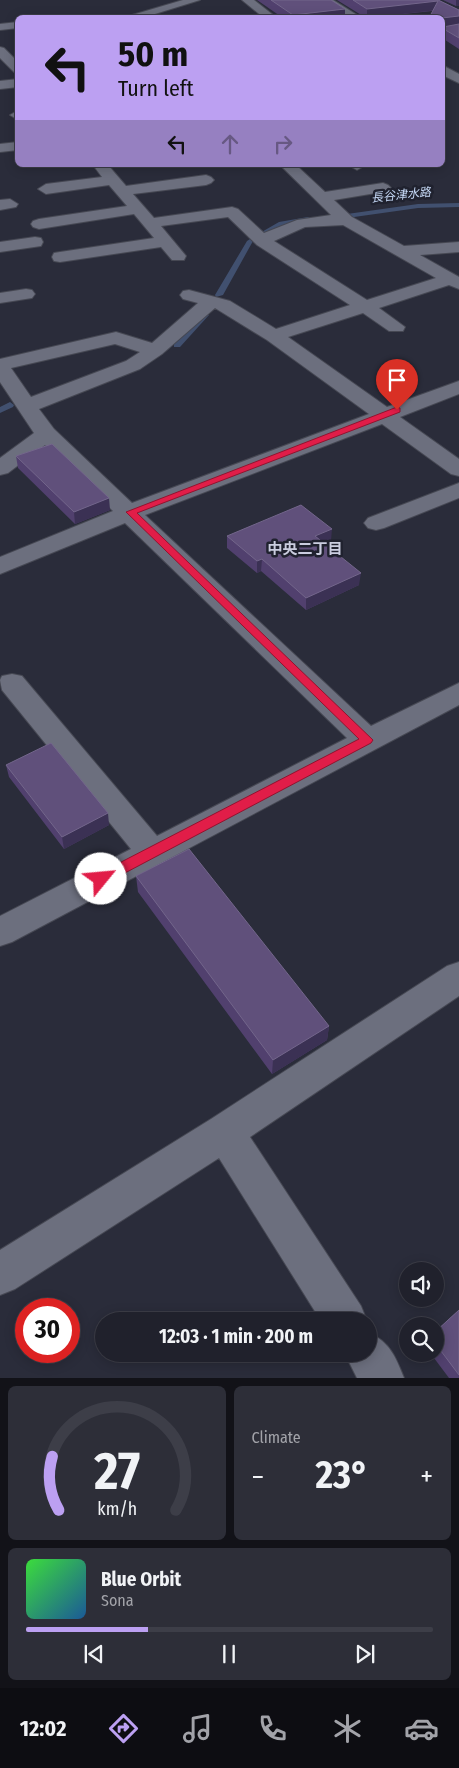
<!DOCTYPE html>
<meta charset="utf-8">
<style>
body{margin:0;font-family:"Fira Sans Condensed","Noto Sans JP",sans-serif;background:#2d2e38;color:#f1f3f6;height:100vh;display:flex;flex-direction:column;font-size:19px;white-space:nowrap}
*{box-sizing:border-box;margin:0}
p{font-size:16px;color:#a2a3a9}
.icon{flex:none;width:28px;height:28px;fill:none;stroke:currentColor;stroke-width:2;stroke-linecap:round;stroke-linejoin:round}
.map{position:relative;height:1378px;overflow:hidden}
.side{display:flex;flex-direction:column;gap:8px;padding:8px;background:#121218;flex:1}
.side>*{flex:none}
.hud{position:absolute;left:15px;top:15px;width:430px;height:152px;border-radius:8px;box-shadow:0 2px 12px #0003,0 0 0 1px #3d3e48;background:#bca0f2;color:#111;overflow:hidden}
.buttons{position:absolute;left:399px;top:1262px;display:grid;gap:10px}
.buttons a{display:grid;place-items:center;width:45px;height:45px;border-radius:50%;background:#20212c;box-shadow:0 2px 12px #0003,0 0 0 1px #3d3e48;font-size:25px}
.speed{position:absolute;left:15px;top:1298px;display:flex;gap:10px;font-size:25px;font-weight:700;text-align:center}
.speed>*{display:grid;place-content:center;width:65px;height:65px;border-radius:50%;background:#20212c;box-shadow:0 2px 12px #0003,0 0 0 1px #3d3e48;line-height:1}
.speed .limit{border:8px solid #d22;background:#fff;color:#111}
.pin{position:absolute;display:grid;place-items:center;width:42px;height:42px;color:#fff;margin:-51px -21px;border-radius:50% 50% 50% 0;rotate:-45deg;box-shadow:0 0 5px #0007}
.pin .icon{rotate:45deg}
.me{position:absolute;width:55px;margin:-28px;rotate:62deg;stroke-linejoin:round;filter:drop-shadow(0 0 4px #0008)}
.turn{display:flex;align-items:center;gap:18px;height:105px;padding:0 20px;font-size:22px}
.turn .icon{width:65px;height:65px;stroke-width:2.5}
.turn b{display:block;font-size:35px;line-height:42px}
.lanes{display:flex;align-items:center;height:48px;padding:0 20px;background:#0003;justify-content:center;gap:25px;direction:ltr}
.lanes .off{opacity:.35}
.big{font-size:38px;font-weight:700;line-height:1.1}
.side .widget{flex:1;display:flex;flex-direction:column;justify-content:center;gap:8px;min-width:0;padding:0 18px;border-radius:8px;background:#2d2e38}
.side .dial{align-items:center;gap:0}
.dial svg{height:130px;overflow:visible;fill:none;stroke:#3d3e48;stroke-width:7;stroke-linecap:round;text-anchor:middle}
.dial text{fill:#f1f3f6;stroke:none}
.song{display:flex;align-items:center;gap:15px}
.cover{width:60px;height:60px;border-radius:8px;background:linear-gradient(135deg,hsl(120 70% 55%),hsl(210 70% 35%))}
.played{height:5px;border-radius:2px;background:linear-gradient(90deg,#bca0f2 30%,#3d3e48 30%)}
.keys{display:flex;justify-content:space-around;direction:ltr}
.heat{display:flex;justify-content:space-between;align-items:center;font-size:28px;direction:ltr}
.side .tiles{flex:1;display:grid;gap:8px;grid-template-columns:1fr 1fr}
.widget:last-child{grid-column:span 2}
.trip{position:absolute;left:95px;top:1312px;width:282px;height:50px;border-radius:25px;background:#20212c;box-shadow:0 2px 12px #0003,0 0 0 1px #3d3e48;font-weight:700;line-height:50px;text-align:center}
.tabs{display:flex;height:80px;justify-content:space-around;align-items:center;background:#0d0d12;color:#a2a3a9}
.tabs .icon{width:35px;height:35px}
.tabs .selected{color:#bca0f2}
.tabs b{font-size:22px;color:#f1f3f6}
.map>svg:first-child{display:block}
</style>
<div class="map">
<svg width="459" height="1378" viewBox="0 0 459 1378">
<rect width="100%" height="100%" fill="#2a2c3a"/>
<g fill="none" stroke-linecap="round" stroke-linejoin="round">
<path fill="#41506f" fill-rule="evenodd" d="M459,203V207L418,208L347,218L344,216L347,214L418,204Z
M308,217L311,219L310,220L283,225L265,234L260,233L279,222Z
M250,239L253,241L223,295L216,297L215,295L247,241Z
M202,313L209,315L180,347H174V343Z
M10,402L14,405L13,407L0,413V407Z"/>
<g stroke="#464853" stroke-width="2">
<path id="minor" d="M183,0H200L142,18H122Z
M242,0H254L277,18H264Z
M320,0H333L362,18H348Z
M18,22V28L0,30V24Z
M0,47L4,48L18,62V73L14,72L0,58Z
M442,65L459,74V83L442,75Z
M18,79V87L0,89V81Z
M17,111H18V120L10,115Z
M18,142V150L0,152V144Z
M93,165H108L126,186L206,175L211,177L214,180L211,183L206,185L133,194L154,218L232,207L238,209L264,233L297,220L331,215L280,165H296L325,192L383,183L388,185L391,188L388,191L334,200L352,217L404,246L459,242V252L420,255L459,277V289L449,285L379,308L405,327L403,331H389L363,313L288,337L387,407L459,381V394L400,417L459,459V476L451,474L382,424L145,515L371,726L459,683V705L12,942L0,946V916L131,849L2,690L0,680L2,676L12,674L22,676L157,836L347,738L125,523L0,574V557L113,511L45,445L8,473L0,475V458L34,433L0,382V359L116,332L152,343L198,303L183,299L180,295L183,291L189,290L230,301L276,329L350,305L257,245L228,217L161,226L186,256L184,260H172L161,247L60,262L54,261L52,257L54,253L60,252L154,238L134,214L39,229L33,227L31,224L33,221L39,219L127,206L109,185L46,194L38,189L46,184L102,177ZM343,225L436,278L367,300L274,241L305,227ZM215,308L267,340L369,414L132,503L54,429L39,409L140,369L162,354ZM115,344L140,352L126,361L31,397L11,368Z
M348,165H364V166L357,170Z
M10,199L18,204L16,207L0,210V200Z
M35,237L41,238L43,242L41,246L0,252V242Z
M26,289L32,290L35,294L32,298L0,303V293Z
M459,483V498L384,528L376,530L368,528L364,523L368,518Z
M459,962V996L250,1137L361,1306L367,1321H321L219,1158L15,1289L0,1295V1250L211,1119L447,966Z
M369,1333C390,1342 396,1358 404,1378H357L345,1354H369Z"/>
</g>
<use href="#minor" fill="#6c6f7e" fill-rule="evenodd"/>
</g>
<path fill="#51406e" d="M257,0H331L345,9V18H283Z
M337,0H439L459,10V49L442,38V18L432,11L366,18Z
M443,0H459V6H456Z
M16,456L110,510L75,524L18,468Z
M227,536L331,541L324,544L359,585L306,610L261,571L257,573L227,548Z
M6,765L109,825L64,849L9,777Z
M136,876L329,1026L327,1040L272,1074L138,892Z
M459,1310V1378H449L431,1354H435V1332Z"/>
<path fill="#3b3154" d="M439,0L437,10L367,18V9Z
M456,0H459V6H456Z
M345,9V18H293V15Z
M459,16V25L442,27V18Z
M109,498L110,510L75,524L74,512Z
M332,529L331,541L314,548L315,536Z
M262,559L261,571L257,573V561Z
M361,573L359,585L306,610V598Z
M108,813L109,825L64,849L62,837Z
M329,1026L327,1040L272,1074L273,1060Z"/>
<path fill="#60507b" stroke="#73668b" d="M271,0H331L345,9L293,15Z
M353,0H438L459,10V16L442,18H429L438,1L367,9Z
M442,23L443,27L459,24V38L442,28Z
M52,444L109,498L74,512L16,456Z
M301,505L332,529L315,536L361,573L306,598L262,559L257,561L227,536Z
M51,743L108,813L62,837L6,765Z
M189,849L329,1026L273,1060L136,876Z
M459,1310V1375L435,1343V1332Z"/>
<path fill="#e11d48" stroke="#92132f" d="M397,407L400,408V412L137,513L373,740L371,743L106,883H96L94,879L96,875L359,739L126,512Z"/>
<g text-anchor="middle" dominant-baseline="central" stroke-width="5" stroke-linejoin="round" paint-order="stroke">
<g font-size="12" font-style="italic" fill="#c6d9f6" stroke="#20222f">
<text transform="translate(401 195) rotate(-6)">長谷津水路</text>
</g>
<g font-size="15" font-weight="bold" fill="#cacddf" stroke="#20222f">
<text x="305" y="549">中央二丁目</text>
</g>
</g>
</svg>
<div class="buttons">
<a><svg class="icon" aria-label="sound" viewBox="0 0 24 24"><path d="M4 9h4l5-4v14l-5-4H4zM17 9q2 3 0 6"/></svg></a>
<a><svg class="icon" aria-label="search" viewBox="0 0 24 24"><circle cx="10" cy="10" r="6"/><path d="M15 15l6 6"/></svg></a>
</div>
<div class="speed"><div class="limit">30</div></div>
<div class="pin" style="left:397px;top:410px;background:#d93025"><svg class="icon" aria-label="arrive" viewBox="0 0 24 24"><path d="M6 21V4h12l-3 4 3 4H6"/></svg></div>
<svg class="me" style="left:101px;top:879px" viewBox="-20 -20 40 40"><circle r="19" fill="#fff"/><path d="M0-13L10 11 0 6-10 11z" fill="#e11d48"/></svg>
<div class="trip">12:03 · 1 min · 200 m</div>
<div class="hud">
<div class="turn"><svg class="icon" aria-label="left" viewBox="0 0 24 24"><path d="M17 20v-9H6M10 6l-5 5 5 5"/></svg><div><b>50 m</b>Turn left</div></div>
<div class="lanes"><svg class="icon" aria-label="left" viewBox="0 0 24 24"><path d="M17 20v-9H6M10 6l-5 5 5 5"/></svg><svg class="icon off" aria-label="ahead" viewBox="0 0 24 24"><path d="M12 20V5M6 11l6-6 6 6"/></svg><svg class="icon off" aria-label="right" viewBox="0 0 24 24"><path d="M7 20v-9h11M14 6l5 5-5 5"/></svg></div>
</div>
</div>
<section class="side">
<div class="tiles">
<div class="widget dial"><svg viewBox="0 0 100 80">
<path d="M14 69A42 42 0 1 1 86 69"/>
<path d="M14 69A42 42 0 0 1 10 36" stroke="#bca0f2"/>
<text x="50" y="56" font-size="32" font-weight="700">27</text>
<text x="50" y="72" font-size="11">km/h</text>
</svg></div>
<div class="widget"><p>Climate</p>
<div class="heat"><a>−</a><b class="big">23°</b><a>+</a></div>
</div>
<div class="widget">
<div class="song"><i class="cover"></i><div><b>Blue Orbit</b><p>Sona</p></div></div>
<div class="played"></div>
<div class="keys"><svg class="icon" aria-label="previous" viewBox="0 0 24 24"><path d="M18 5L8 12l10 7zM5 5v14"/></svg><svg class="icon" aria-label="pause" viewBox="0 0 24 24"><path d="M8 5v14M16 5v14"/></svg><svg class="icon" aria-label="next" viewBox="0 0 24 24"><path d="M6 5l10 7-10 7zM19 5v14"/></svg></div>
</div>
</div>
</section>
<nav class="tabs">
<b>12:02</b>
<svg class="icon selected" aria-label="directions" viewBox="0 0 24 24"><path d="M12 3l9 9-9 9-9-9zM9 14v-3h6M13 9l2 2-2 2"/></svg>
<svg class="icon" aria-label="music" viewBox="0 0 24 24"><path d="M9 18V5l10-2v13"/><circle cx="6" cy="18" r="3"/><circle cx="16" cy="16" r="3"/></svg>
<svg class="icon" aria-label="phone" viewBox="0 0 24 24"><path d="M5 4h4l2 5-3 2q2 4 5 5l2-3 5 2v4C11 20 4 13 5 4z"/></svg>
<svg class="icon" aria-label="climate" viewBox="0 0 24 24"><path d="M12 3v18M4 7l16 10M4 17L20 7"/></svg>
<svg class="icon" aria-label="car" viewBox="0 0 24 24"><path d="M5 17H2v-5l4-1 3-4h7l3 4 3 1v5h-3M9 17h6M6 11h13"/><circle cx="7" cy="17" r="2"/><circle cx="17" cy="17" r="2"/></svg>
</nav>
